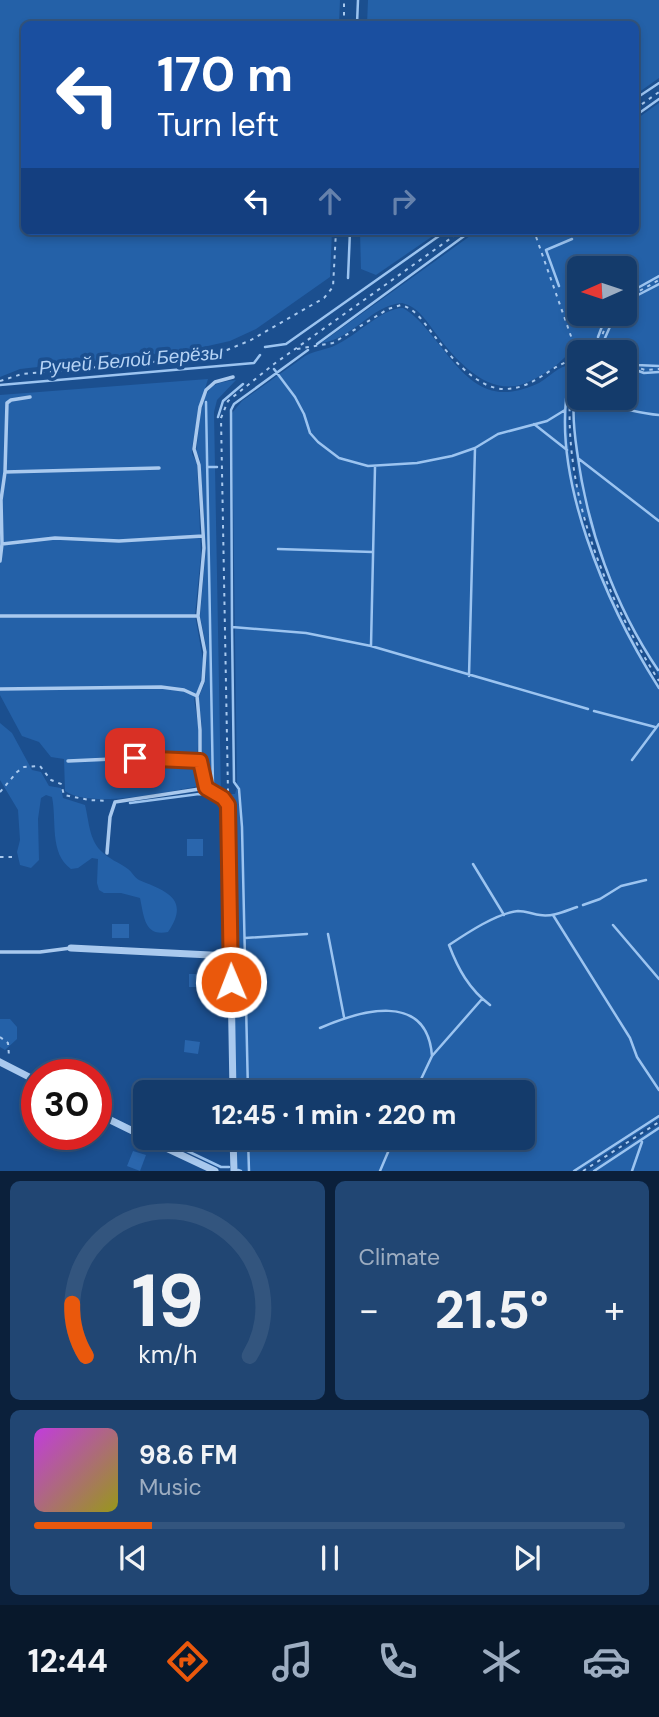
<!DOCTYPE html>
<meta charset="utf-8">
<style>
body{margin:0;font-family:"DM Sans",sans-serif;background:#214673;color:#f1f3f6;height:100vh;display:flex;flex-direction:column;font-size:26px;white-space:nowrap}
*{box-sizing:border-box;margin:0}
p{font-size:23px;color:#9dadc1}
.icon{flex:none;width:38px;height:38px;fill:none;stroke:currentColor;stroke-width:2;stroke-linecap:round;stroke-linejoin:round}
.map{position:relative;height:1171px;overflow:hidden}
.panel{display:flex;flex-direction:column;gap:10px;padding:10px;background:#0b203b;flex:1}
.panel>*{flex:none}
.top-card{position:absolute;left:21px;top:21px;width:618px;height:214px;border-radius:10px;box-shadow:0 4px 10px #0003,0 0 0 2px #33557e;background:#1a4fa0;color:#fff;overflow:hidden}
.needle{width:46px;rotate:267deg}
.controls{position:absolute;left:567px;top:256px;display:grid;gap:14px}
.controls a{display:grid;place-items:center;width:70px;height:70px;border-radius:10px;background:#143b6b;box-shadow:0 4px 10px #0003,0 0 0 2px #33557e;font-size:35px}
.speed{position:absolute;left:21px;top:1059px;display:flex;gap:14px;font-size:35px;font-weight:700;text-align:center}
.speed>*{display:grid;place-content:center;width:91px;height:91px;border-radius:50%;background:#143b6b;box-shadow:0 4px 10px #0003,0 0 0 2px #33557e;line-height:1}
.speed .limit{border:10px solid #d22;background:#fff;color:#111}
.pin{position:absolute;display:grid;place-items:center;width:60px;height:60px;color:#fff;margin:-30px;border-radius:14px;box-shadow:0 4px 10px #0006}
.me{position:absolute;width:77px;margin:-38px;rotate:359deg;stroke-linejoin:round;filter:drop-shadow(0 0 5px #0008)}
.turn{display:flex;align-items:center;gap:24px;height:147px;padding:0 21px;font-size:32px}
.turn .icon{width:91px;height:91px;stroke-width:2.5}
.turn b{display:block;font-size:49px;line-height:60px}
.lanes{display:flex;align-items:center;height:66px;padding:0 21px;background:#0003;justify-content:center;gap:35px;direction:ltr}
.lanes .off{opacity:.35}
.big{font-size:52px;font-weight:800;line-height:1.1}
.panel .tile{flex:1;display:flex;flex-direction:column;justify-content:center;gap:10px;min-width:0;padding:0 24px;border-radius:10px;background:#214673}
.panel .dial{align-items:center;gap:0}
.dial svg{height:182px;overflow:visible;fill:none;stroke:#33557e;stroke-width:7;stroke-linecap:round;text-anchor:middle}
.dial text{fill:#f1f3f6;stroke:none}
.song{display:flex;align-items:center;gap:21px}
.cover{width:84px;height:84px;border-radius:10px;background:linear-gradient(135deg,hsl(290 70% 55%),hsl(60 70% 35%))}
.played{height:7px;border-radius:4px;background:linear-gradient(90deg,#ea580c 20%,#33557e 20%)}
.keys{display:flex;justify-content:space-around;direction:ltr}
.heat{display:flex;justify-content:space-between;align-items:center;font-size:38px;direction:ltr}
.panel .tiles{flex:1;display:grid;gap:10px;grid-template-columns:1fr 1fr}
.tile:last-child{grid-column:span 2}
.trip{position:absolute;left:133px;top:1080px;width:402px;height:70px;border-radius:10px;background:#143b6b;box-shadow:0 4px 10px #0003,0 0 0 2px #33557e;font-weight:800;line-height:70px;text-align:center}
.tabs{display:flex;height:112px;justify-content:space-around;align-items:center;background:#08182b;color:#9dadc1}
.tabs .icon{width:49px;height:49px}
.tabs .on{color:#ea580c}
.tabs b{font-size:32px;color:#f1f3f6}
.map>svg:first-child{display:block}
</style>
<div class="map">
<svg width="659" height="1171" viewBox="0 0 659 1171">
<rect width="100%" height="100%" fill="#1b4f8f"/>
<path fill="#2461a8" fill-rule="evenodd" d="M0,0H340L339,24H24V231H332L330,277L256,329L230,341L190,350L20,369L0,377Z
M368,0H659V78L635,95V24H367Z
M659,103V676C628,626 604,573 587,517H582C600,577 627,632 659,686V1119L579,1171H237L236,1138H523V1092H235L232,852L237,848L236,827L231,824V794H235L237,787L232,413L242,401L305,356C316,350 326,350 336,345C356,336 382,308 403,308C438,328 460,395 507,392C519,391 528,388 539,383C549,377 560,365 571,365C575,379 568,396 567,410C567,435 570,460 575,484L580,489C574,447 570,408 579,366V397H625V352H589L598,344L594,341L582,340C573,345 570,353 563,359C553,369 539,377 526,383C490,398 457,362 437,335C427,322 419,307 402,303C371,305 352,340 321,343L477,231H635V120ZM579,268H625V313H579Z
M360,231H440L376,275L361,269Z
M208,379L199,409L192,448V454L197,463L201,554L195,615L203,660L200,685L194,699L199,730L197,759L201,782L199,786C168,792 91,809 65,791L64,759L51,757L39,742L22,736L0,695V395Z
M236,380L217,400L214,412L221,794L207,785L202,755V726L198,699L205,682L207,651L200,616L206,548L200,459L196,452C199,436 199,396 213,386C220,382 228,381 236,380Z
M0,723L12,733L32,770L41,772L49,786L61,788L63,798L85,805C89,821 89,839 101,851C109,859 118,862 128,869C132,872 134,877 139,880C165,891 191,898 168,932C144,937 144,916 140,898L121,893H104L99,890L97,883L98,859L92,858L78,868L71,869C49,853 57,821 52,797L46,795L41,798L38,819L39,860L31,868L20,865L17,852L20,840L18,810L0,780Z
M0,1019H10L17,1027V1039L5,1050L0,1047Z
M659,1125V1171H588Z"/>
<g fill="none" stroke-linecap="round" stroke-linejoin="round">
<path stroke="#9cc4f0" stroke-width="2.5" d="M357,24L358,0
M635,99L659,83
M635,116L659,99
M348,278L350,231
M559,286L546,250L572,239
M625,295L659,276
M625,305L638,295L659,284
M616,313L605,338L617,352
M598,337L607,313
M317,344L471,231
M603,345L609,352
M265,347L286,344L446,231
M308,350L234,404L231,410L232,627L306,633L371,646L588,709
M625,359L636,365L659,366
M625,366L644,373L659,372
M274,369L295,397L304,414L310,433L318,442L339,458L368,466L417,463L452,456L475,448L498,434L547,421L565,410
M579,371C571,397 573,424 577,451C587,528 614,605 658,670
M570,376C547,472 608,608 659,688
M0,385L254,363L260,355
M206,402L213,787
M573,407C604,399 629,413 659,415
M218,417L223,401L243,384
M534,424L567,450
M579,459L659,521
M207,467H217
M278,549L373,552
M232,627L234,782L239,789L242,827L248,1092
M371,646L375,467
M469,676L475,448
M594,711L655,727
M632,760L659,724
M130,803L199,794L209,795
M473,864L504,915
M583,905L600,899L621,886L646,880
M553,915L630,1038L637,1057L659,1090
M613,925L659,979
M328,934L344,1017
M245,938L307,934
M490,1005C469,989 458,969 449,945C467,933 497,913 518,911C525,911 533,914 540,915C553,917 565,911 577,907
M320,1028C359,1011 427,990 432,1056
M415,1092L432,1056L482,999
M160,1138L221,1167H229
M248,1138L249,1171
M238,1170L241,1171
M380,1171L394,1138
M574,1171L659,1116
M594,1171L659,1128
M632,1171L642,1142"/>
</g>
<path fill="#2a66ad" d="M187,839H203V856H187Z
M112,924H129V938H112Z
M189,974H205V987H189Z
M185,1040L200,1042L198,1054L184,1052Z
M78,1062L85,1065L81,1074L73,1073Z
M31,1096L37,1099V1113L25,1107Z
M133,1151L146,1155L140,1171L127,1166Z"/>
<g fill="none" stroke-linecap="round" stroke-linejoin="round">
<path stroke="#a9c9ee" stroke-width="2" stroke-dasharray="3.5 5" stroke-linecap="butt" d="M344,24V0
M635,109L659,92
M625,299L659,280
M601,339L613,352
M297,349L333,343L388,309L401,305C417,309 426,326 436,338C451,358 478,389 504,389C537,389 551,362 579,359L534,231
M585,352L601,338L611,313
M579,358C569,381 569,408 570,432C575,522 612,606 659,681
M625,363L645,370L659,369
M0,381L22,374L195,358L227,350L251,340L324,298L333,287L336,231
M0,792L17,772L24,767L40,766L51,780L61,784L64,795L89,800L108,801
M228,792L221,418L228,401L274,364L461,231
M0,857H13
M0,1037L8,1043L9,1056
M583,1171L659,1122"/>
<path stroke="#a9c9ee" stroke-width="3.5" d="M5,472L159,468
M2,544L55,538L119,541L203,536
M0,561L2,544L1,500L5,472L7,403L11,400L30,397
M0,616H197
M0,689L161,687L184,690L197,696L200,730V761L206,788L115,802L110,817L107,853
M197,696L203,681L205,652L198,616L204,548L199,465L194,449L200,407L206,390L215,382L233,377
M68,761L135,758L200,761
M0,952H40L71,948"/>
<path stroke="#a9c9ee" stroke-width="7" d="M206,788L223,798L228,805L233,1092
M71,948L230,956
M0,1062L37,1081
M96,1113L145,1137
M145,1138L215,1171
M233,1138L234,1171"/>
</g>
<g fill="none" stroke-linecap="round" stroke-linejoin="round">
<g stroke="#983908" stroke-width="18">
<path id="route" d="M135,758L200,761L206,788L223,798L228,805L231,982"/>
</g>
<use href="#route" stroke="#ea580c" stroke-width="12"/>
</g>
<g text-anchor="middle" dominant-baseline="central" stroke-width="7" stroke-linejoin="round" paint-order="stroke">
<g font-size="19" font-style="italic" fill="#b5d3f5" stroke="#1b4f8f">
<text transform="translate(131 360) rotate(-5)">Ручей Белой Берёзы</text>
</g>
</g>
</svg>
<div class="controls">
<a><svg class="needle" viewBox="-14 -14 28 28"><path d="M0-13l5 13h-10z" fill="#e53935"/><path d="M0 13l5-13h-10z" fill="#9dadc1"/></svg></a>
<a><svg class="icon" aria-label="layers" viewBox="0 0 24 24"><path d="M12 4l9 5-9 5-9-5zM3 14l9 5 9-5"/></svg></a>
</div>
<div class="speed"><div class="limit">30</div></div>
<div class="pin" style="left:135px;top:758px;background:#d93025"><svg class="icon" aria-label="arrive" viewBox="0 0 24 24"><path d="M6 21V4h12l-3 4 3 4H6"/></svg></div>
<svg class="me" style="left:231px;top:982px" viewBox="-20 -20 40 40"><circle r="17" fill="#ea580c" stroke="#fff" stroke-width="3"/><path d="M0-11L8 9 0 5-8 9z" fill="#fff"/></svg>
<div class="trip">12:45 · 1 min · 220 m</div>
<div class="top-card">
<div class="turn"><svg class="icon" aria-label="left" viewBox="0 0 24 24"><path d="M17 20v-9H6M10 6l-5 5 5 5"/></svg><div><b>170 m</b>Turn left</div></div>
<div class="lanes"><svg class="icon" aria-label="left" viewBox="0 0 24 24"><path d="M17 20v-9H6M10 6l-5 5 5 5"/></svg><svg class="icon off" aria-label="ahead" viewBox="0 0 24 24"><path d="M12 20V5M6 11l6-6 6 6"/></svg><svg class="icon off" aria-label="right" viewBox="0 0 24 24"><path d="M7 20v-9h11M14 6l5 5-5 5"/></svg></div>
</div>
</div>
<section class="panel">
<div class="tiles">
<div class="tile dial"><svg viewBox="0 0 100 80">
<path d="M14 69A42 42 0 1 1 86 69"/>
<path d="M14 69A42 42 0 0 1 8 46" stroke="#ea580c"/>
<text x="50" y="56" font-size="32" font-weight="700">19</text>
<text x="50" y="72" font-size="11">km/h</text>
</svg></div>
<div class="tile"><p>Climate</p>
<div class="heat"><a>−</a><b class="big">21.5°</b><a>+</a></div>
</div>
<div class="tile">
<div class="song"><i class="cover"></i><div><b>98.6 FM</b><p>Music</p></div></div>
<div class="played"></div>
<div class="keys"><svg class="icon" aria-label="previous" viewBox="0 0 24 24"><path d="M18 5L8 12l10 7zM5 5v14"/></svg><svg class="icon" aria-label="pause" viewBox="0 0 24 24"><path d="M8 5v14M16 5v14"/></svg><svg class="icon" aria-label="next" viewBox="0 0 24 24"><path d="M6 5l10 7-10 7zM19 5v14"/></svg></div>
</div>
</div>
</section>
<nav class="tabs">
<b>12:44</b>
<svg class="icon on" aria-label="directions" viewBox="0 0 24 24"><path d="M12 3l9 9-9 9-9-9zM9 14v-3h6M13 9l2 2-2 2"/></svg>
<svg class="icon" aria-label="music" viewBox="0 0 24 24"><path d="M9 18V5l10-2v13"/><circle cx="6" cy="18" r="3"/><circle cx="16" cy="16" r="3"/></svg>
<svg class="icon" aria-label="phone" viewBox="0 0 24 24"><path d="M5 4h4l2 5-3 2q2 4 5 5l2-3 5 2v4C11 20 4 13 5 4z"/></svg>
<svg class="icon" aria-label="climate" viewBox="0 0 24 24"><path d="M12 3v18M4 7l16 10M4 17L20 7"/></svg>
<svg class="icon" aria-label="car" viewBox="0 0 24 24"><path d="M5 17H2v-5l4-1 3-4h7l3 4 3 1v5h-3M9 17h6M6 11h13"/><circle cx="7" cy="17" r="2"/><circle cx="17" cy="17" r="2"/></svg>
</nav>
